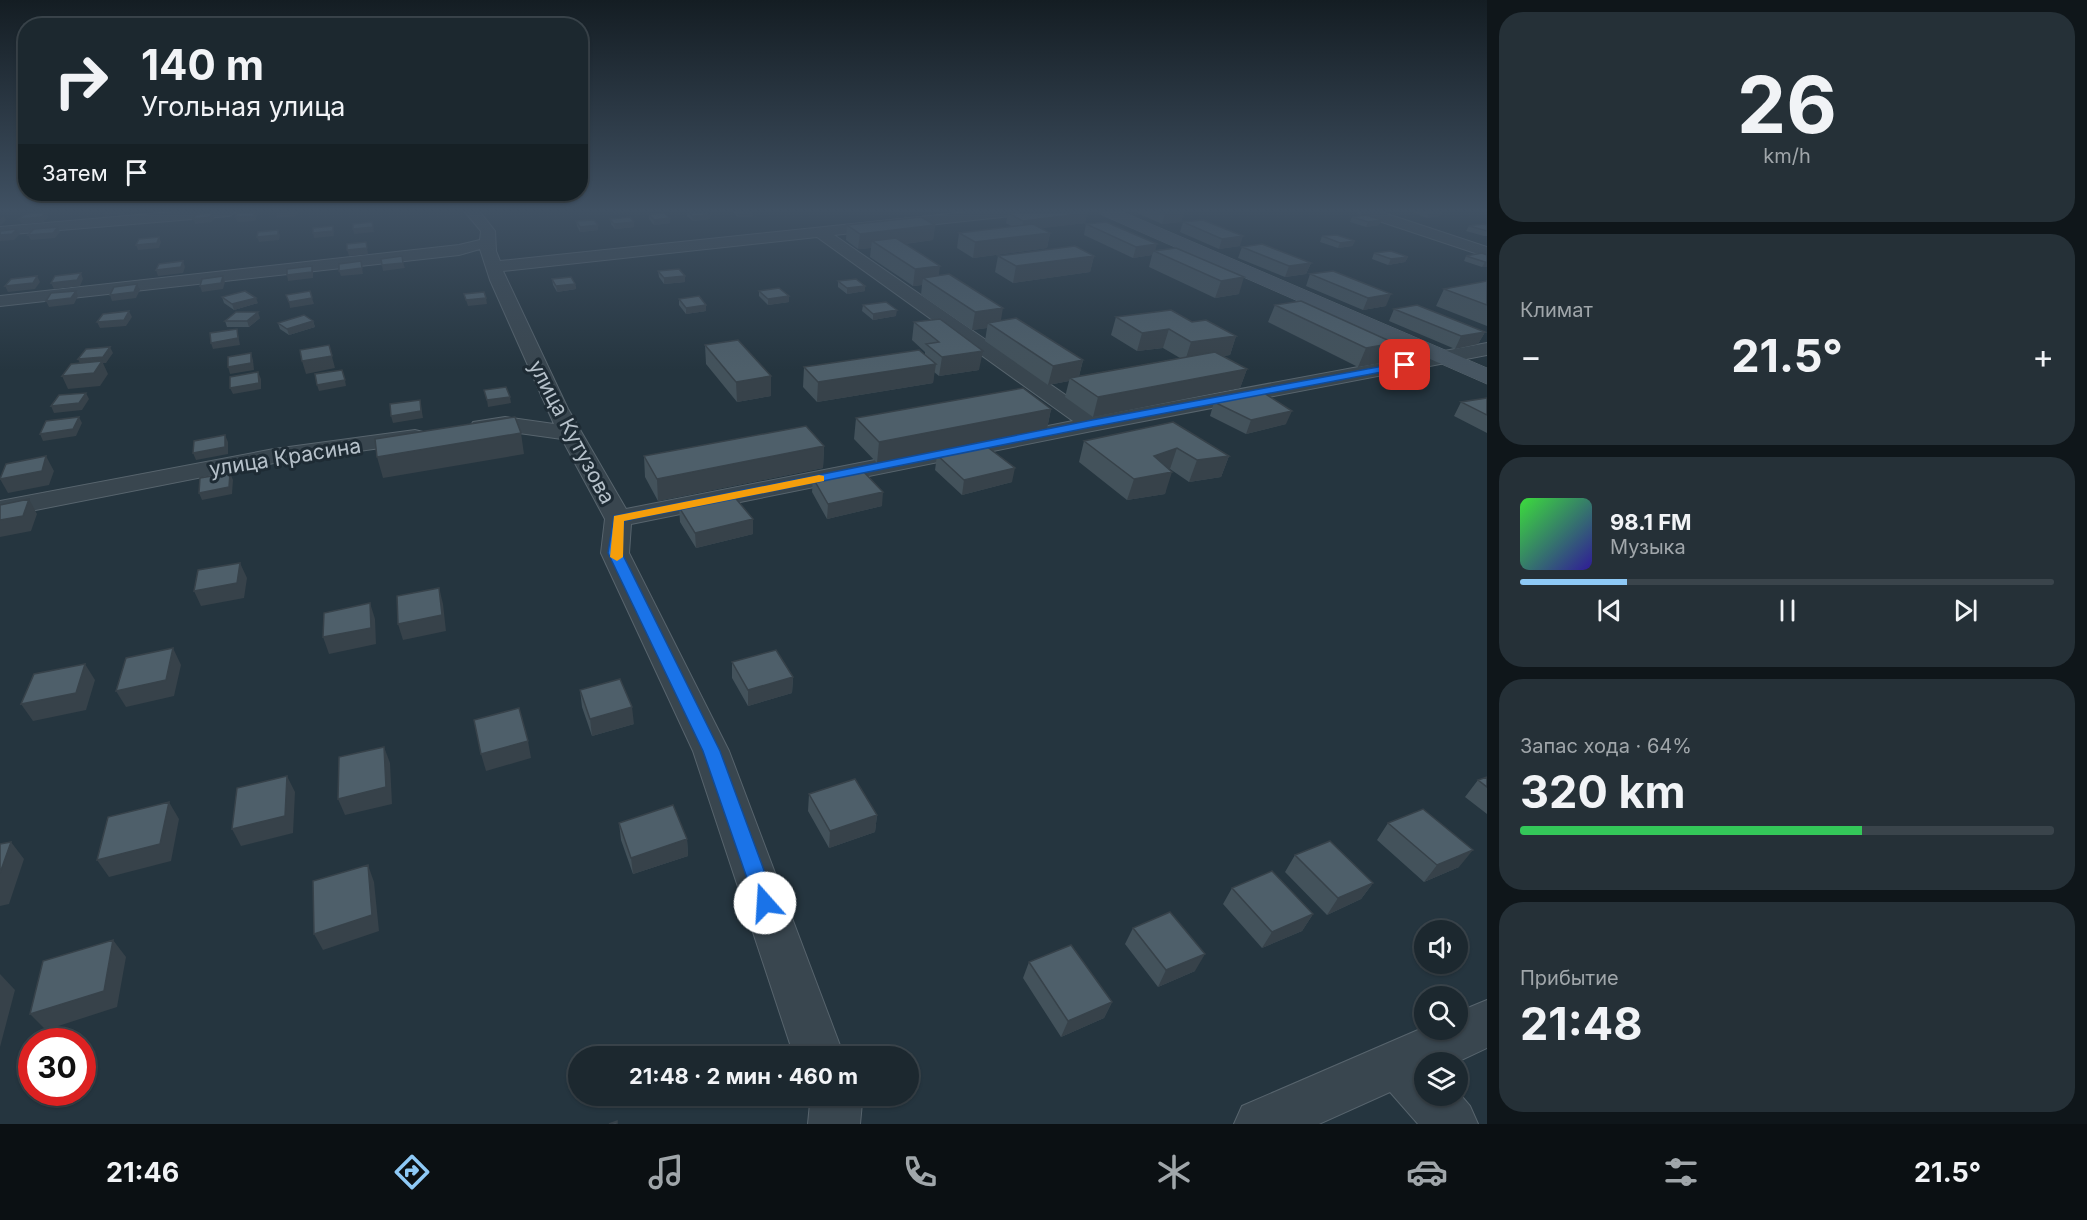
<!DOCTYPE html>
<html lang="ru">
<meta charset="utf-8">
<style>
body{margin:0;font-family:Inter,sans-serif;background:#253037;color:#f1f3f6;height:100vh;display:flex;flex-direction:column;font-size:22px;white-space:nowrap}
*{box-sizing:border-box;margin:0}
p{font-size:20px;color:#a0a6aa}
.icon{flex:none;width:33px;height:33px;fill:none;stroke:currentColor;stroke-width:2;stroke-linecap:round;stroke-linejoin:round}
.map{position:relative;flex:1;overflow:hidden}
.sheet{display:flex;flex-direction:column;gap:12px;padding:12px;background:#0f161a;width:600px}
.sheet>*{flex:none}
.top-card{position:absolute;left:18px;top:18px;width:570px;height:183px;border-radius:24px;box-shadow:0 2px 4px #0004,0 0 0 2px #3a444b;background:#1c282f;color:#f1f3f6;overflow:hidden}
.buttons{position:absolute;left:1414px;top:920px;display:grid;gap:12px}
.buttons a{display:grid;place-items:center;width:54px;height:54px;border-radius:50%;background:#1c282f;box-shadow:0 2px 4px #0004,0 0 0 2px #3a444b;font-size:30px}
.speed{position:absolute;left:18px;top:1028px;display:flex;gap:12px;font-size:30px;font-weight:700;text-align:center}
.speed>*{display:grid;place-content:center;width:78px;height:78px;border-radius:50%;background:#1c282f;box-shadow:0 2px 4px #0004,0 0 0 2px #3a444b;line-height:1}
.speed .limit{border:9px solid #d22;background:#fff;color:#111}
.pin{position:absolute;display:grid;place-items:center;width:51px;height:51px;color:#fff;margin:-26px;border-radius:12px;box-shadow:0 3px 9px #0006}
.me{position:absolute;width:66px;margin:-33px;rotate:341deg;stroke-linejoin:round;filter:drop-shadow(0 0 4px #0008)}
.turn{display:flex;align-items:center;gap:21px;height:126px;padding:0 24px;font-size:27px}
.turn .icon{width:78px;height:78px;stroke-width:2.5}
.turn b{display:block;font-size:42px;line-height:51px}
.then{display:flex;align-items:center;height:57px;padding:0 24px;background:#0003;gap:12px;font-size:22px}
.big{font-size:45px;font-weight:700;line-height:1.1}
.sheet .tile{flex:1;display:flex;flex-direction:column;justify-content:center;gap:9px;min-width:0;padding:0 21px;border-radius:24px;background:#253037}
.sheet .dial{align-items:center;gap:0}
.dial b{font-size:78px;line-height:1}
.song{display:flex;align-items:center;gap:18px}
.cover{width:72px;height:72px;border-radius:9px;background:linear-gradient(135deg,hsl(120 70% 55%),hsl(250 70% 35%))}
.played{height:6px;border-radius:3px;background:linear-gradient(90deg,#8ec9f6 20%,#3a444b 20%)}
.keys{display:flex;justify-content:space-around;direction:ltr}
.heat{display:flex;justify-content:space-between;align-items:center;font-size:33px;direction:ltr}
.charge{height:9px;border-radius:4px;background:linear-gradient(90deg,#34c759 64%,#3a444b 0)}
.trip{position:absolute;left:568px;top:1046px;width:351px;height:60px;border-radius:30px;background:#1c282f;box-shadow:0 2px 4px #0004,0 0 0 2px #3a444b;font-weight:700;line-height:60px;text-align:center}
.tabs{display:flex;height:96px;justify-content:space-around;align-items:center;background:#0b1013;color:#a0a6aa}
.tabs .icon{width:42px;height:42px}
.tabs .selected{color:#8ec9f6}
.tabs b{font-size:27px;color:#f1f3f6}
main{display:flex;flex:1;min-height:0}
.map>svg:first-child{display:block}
</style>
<main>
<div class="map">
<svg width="1487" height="1124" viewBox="0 0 1487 1124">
<rect width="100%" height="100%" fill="#25353f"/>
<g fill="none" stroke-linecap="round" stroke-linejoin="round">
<g stroke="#57646d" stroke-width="2">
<path id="street" d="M173,212H236L229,216L0,235V227Z
M465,212H480L495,231L496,251L500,261L967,212H1018L1011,216L834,235L1096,416L1487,343V355L1092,431L631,524L629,553L729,751L844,1056H794L693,751L601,553L605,519L562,439L505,431L481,434L473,432L470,427L473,422L505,417L554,424L490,280L480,249L459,255L0,306V296L459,245L480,240L481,231ZM817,237L1073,421L626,509L568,409L503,271Z
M1359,212H1381L1487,247V257L1361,215Z
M415,430L423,432L427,437L423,442L274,463L0,517V501L274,449Z
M1487,1000V1048L1457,1062H1425V1095H1458V1092L1470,1106L1478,1124H1418L1390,1092L1319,1124H1234L1242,1106L1425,1027V1029H1458V1012Z
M808,1095H858L862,1103L860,1124H808L810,1103Z"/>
</g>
<g stroke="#57646d" stroke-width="1">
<path id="secondary" d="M1100,212H1123L1487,368V384L1102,215Z"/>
</g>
<use href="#street" fill="#39464f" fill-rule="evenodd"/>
<use href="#secondary" fill="#475662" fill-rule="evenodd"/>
</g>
<path fill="#43525b" d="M687,212H707L710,215V219L693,221L687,216Z
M733,212H753V216L738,217Z
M1135,212H1184L1181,222L1162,224Z
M1412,212H1442L1440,216L1427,218Z
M1008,213H1087L1085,223L1041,228L1050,233L1047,248L973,258L957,248L959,233L1013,227L1006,223Z
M649,214L670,218V223L654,225L649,219Z
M1352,217L1379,225L1366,227L1350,222Z
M610,219L634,227L615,229L611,224Z
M576,221L598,225V230L580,232L577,226Z
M1183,222L1240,246L1219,249L1180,232Z
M1086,224L1156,250L1176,248L1239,294L1215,298L1149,267L1152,255L1133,258L1084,235Z
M847,225H935L933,240L905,244L939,275L1001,320L1083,360L1079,376L1180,358L1163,348L1137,351L1111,335L1116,317L1192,322L1236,336L1230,355L1223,356L1247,369L1240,388L1093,417L1065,397L1069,381L1048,385L985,341L987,328L972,330L921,295L922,285L913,286L870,257L871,248L858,249L846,240Z
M1487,225V236H1484L1466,231L1469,226Z
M1322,236L1355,241L1352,246L1338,248L1320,242Z
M1242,247L1311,263L1306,274L1285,277L1238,258Z
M1374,253L1408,257L1405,262L1388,265L1372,259Z
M1487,255V267H1482L1464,261L1466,256Z
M998,256H1094L1090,272L1013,283L995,272Z
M658,271L685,282L664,284L659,277Z
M1310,274L1386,306L1363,310L1306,286Z
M552,279L575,284L576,289L557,292L553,285Z
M838,281L865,286V291L847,294L838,287Z
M1487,281V326L1436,306L1444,289Z
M759,291L789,296V302L768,305L759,296Z
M222,297L258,303L234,310L224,303Z
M679,299L706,311L686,314L679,305Z
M1301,301L1386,362L1358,367L1268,322L1275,305Z
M863,305L896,316L873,320L862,311Z
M1394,309L1485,332L1478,344L1455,349L1389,321Z
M260,318L249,327H227L225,321Z
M313,321L315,327L289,335L280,329L278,323Z
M914,322L979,370L939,376L934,372L933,383L817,402L803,387L804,367L925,355V352L912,340Z
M705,345L771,396L737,402L706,364Z
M1487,398V433L1454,416L1461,402Z
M1214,402L1286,424L1246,434L1210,416Z
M1051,409L1047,429L877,463L854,439L856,418Z
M1173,422L1229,456L1221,477L1189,482L1170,469L1169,470L1165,494L1127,500L1079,462L1084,441Z
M824,446L823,468L658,501L645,477L644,456Z
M937,455L1012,482L962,495L935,470Z
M813,478L882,506L827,519L812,492Z
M679,507L753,534L696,548L680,522Z
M732,662L793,677L792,693L748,706L732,678Z
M580,690L634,724L592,736L582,707Z
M1487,777V814L1465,797L1478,780Z
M809,794L877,815L875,832L829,848L808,811Z
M619,823L687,839L688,856L633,874L621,840Z
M1388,823L1459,867L1424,882L1377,840Z
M1295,855L1373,883L1361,899L1327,915L1285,872Z
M1232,888L1313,914L1302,931L1262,948L1223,904Z
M1133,928L1195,971L1158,987L1125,944Z
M1029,962L1112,1002L1104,1018L1061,1037L1023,978Z"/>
<path fill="#37424a" d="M46,212L48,217L43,222L22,224L19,219Z
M103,212H126L124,214L105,216Z
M255,212L257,216L255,221L237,222L235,217Z
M297,212L296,216L277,218L276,213Z
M614,212H630L614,214Z
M753,212V216L738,217V213Z
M1184,212L1181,222L1162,224L1165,214Z
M1442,212L1440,216L1427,218L1429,213Z
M212,213L214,218L212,222L195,224L193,219Z
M1087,213L1085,223L1021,231L1023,221Z
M710,215V219L693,221L692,216Z
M4,216L6,220L0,226V219Z
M670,218V223L654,225V220Z
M1382,220L1379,225L1366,227L1368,222Z
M634,222V227L615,229L614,224Z
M598,225V230L580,232V227Z
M935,225L933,240L880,247L872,241L871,248L858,249L860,234Z
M333,226L334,236L314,238L313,233Z
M58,227L60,232L55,238L31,240L28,235Z
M373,227L374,232L354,234L353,229Z
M17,229L20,234L14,240L0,241V235Z
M278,230L280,235L279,240L259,242L257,237Z
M1050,233L1047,248L973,258L975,242Z
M1243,236L1240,246L1219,249L1222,239Z
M159,237L161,242L159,248L138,250L136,245Z
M1355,241L1352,246L1338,248L1340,243Z
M366,242L368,254L349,256L347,250Z
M1157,244L1155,252L1154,251L1152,255L1133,258L1136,247Z
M1094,256L1090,272L1013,283L1016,266Z
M1408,257L1405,262L1388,265L1391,259Z
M183,261L185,267L183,273L158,276L156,270Z
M361,261L363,274L341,276L339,271Z
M1485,262H1487V267H1482Z
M403,263L405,268L383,271L382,265Z
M1311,263L1306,274L1285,277L1289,266Z
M312,266L313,272V278L288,281L287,275Z
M940,266L938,282L923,278L922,285L913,286L915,269Z
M81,273L83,279L80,286L54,289L51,283Z
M37,276L40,282L35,289L8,292L5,286Z
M223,276L225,282L223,289L202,292L200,286Z
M685,276V282L664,284V278Z
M1244,277L1239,294L1215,298L1221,281Z
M137,284L140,290L136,298L112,301L110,295Z
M575,284L576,289L557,292L556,286Z
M865,286V291L847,294V288Z
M76,291L78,296L74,304L49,307L46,301Z
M1391,294L1386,306L1363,310L1368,298Z
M789,296V302L768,305V299Z
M256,298L258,303L234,310L232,304Z
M312,298L314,304L290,308L289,302Z
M486,298L487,304L468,306L466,300Z
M706,305V311L686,314V308Z
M1003,308L1000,326L988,323L987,328L972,330L975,312Z
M897,310L896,316L873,320V314Z
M129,311L132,317L126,326L100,328L97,322Z
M258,312L260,318L249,327L247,321Z
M313,321L315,327L289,335L287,329Z
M237,329L240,345L213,349L211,343Z
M1169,329L1163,348L1137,351L1142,333Z
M1485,332L1478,344L1455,349L1461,336Z
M1236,336L1230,355L1185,361L1191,342Z
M1394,343L1386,362L1358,367L1366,348Z
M329,345L335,368L306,374L302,361Z
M110,347L113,353L106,363H103L108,374L100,386L68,389L62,376L81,366L78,359Z
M983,351L979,370L939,376L942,357Z
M251,353L253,360L254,370L230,374L228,367Z
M1083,360L1078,380L1070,378L1069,381L1048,385L1053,366Z
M936,364L933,383L817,402L818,382Z
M1247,369L1240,388L1093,417L1098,397Z
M258,372L261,379V389L233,394L230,388Z
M771,376V396L737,402L736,382Z
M345,380L346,386L319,391L317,385Z
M86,393L89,399L82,410L54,413L51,406Z
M510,397L511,403L488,407L487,400Z
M420,400L423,418L393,423L391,416Z
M1051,409L1047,429L877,463L879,442Z
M1292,411L1286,424L1246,434L1251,420Z
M79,417L82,423L76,436L43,441L40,434Z
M521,433L524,454L383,478L377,457Z
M225,435L228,442V454L196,460L193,453Z
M824,446L823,468L658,501L657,479Z
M1177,448L1170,469L1151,476L1172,472L1165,494L1127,500L1134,479L1154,456Z
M46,456L54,471L49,485L8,493L0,479Z
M1229,456L1221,477L1189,482L1197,460Z
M1015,468L1012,482L962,495L964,480Z
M230,473L233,480L232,494L202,500L199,493Z
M883,492L882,506L827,519L828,504Z
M29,499L37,514L31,531L0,537V520Z
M753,519V534L696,548L695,533Z
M240,563L247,578L244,598L201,606L194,591Z
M439,588L443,604L446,631L403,640L398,624Z
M370,603L375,619L376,644L329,654L323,637Z
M173,648L181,665L174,696L126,707L116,691Z
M85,664L95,680L86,710L33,721L21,704Z
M793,677L792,693L748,706V690Z
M632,707L634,724L592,736L590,719Z
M528,741L531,758L486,771L481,754Z
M384,747L390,763L392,804L345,815L338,799Z
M287,776L295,792L293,833L241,846L232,829Z
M169,802L179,819L171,861L109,877L97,860Z
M877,815L875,832L829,848L830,831Z
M687,839L688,856L633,874L631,858Z
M11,842L24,859L9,904L0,906V873Z
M1473,850L1459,867L1424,882L1437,865Z
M368,865L374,882L379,931L323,950L314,934Z
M1373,883L1361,899L1327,915L1338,898Z
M1313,914L1302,931L1262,948L1272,932Z
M113,940L126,957L117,1007L46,1030L30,1014Z
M1205,954L1195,971L1158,987L1166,970Z
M0,974L15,990L0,1047Z
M1112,1002L1104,1018L1061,1037L1068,1021Z"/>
<path fill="#4e5f6a" stroke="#37424a" stroke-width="1.5" d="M46,212L41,217L19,219L25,214Z
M255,212L254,216L235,217L237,213Z
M688,212H707L710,215L692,216Z
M1016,212H1086L1087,213L1023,221L1008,213Z
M1160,212H1181L1165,214Z
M212,213L210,217L193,219L196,214Z
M664,213L670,218L654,220L649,214Z
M1366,215L1382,220L1368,222L1352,217Z
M630,217L634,222L614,224L610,219Z
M921,217L935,225L860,234L847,225Z
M594,220L598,225L580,227L576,221Z
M1203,220L1243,236L1222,239L1183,222Z
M372,222L373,227L353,229V224Z
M1106,222L1157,244L1136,247L1086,224Z
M1033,224L1050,233L975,242L959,233Z
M1483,224L1487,225V231L1469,226Z
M333,226V231L313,233V228Z
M58,227L53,233L28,235L34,229Z
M17,229L12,234L0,235V231Z
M278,230V235L257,237L258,232Z
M1337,235L1355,241L1340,243L1322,236Z
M159,237L157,243L136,245L139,239Z
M896,238L940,266L915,269L872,241Z
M366,242L367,248L347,250V244Z
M1262,244L1311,263L1289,266L1242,247Z
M1075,246L1094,256L1016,266L998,256Z
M1176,248L1244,277L1221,281L1154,251Z
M1391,251L1408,257L1391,259L1374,253Z
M1482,253L1487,255V262H1485L1466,256Z
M402,256L403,263L382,265L381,259Z
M183,261L181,267L156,270L159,264Z
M361,261L362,268L339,271V264Z
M312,266V272L287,275V269Z
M679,269L685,276L664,278L658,271Z
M1333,271L1391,294L1368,298L1310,274Z
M81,273L77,280L51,283L55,276Z
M949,274L1003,308L975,312L923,278Z
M37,276L33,283L5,286L11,279Z
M223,276L221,283L200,286L202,279Z
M571,277L575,284L556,286L552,279Z
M856,279L865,286L847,288L838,281Z
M1487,281V305L1444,289Z
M137,284L134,292L110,295L114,287Z
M779,288L789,296L768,299L759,291Z
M76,291L71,298L46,301L51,293Z
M245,291L256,298L232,304L222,297Z
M310,291L312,298L289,302L286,295Z
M484,292L486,298L466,300L464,294Z
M699,296L706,305L686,308L679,299Z
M1301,301L1394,343L1366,348L1275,305Z
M886,302L897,310L873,314L863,305Z
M1417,305L1485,332L1461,336L1394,309Z
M1171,310L1192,322L1206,320L1236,336L1191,342L1169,329L1142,333L1116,317Z
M129,311L124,320L97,322L103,314Z
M236,312H258L247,321H225Z
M304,315L313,321L287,329L278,323Z
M1016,318L1083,360L1053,366L988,323Z
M940,319L983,351L942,357L926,344L939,342L914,322Z
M237,329L238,338L211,343L210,333Z
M738,340L771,376L736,382L705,345Z
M329,345L332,356L302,361L300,350Z
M110,347L103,357L78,359L86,349Z
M919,350L936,364L818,382L804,367Z
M1215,352L1247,369L1098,397L1070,378Z
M251,353V363L228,367V357Z
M102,361L94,373L62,376L71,364Z
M342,370L345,380L317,385L315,374Z
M258,372L259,383L230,388V377Z
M506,387L510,397L487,400L484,390Z
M1023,388L1051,409L879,442L856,418Z
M1261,391L1292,411L1251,420L1214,402Z
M86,393L79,403L51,406L59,395Z
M1487,398V415L1461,402Z
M420,400L421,411L391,416L390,404Z
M79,417L73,429L40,434L46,421Z
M515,417L521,433L377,457L375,439Z
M1173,422L1229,456L1197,460L1177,448L1154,456L1172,472L1134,479L1084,441Z
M806,426L824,446L657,479L644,456Z
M225,435V447L193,453L194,441Z
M986,446L1015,468L964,480L937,455Z
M46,456L42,471L0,479L6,464Z
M859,467L883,492L828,504L813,478Z
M230,473L229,487L199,493L200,478Z
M732,494L753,519L695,533L679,507Z
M29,499L23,516L0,520V505Z
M240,563L237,583L194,591L198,570Z
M439,588L442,615L398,624L397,596Z
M370,603L371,628L323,637L324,613Z
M173,648L166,680L116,691L126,658Z
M776,650L793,677L748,690L732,662Z
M85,664L76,693L21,704L34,674Z
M620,679L632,707L590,719L580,690Z
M519,708L528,741L481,754L474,720Z
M384,747L386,787L338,799L339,757Z
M287,776L285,816L232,829L237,788Z
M1487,777V787L1478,780Z
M855,779L877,815L830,831L809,794Z
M169,802L160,844L97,860L108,817Z
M673,805L687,839L631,858L619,823Z
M1423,809L1473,850L1437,865L1388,823Z
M1330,841L1373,883L1338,898L1295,855Z
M11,842L0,873V844Z
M368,865L372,915L314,934L313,881Z
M1272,871L1313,914L1272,932L1232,888Z
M1170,912L1205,954L1166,970L1133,928Z
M113,940L104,991L30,1014L43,961Z
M1071,945L1112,1002L1068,1021L1029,962Z
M617,1121V1124H609Z"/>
<linearGradient id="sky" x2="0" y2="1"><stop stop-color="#141d23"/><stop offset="0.57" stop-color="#405163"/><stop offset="1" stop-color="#405163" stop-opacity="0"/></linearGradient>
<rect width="1487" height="370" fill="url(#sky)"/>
<path fill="#1a73e8" stroke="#114b97" stroke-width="1.5" d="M1405,362L1410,365L1408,367L1092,427L624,521L622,553L720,751L776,903L773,910L765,913L758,910L703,751L608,553L614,516L1092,420Z"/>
<path fill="#f59e0b" d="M819,475L824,476V481L624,521L623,557L617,561L610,557L614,516Z"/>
<g text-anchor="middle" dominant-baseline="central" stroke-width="6" stroke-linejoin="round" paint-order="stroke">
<g font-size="21" fill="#b6c1ca" stroke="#1e2b34">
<text transform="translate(572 432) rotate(62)">улица Кутузова</text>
<text transform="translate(285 457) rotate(-9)">улица Красина</text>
</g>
</g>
</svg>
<div class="buttons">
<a><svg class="icon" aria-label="sound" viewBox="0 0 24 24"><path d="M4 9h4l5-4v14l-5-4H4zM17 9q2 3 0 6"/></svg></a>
<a><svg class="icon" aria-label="search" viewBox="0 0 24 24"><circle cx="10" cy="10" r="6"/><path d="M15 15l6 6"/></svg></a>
<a><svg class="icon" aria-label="layers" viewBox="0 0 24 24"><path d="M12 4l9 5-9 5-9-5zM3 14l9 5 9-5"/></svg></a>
</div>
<div class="speed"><div class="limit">30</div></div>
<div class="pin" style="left:1405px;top:365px;background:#d93025"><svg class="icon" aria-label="arrive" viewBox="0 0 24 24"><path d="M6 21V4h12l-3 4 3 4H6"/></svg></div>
<svg class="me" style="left:765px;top:903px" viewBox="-20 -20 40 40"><circle r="19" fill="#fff"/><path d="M0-13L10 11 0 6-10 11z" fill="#1a73e8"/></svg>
<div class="trip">21:48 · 2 мин · 460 m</div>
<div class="top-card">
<div class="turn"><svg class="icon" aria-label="right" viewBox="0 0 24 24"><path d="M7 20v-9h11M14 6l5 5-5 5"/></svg><div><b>140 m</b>Угольная улица</div></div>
<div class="then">Затем<svg class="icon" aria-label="arrive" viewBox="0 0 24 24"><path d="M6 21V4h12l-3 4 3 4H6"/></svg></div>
</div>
</div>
<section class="sheet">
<div class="tile dial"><b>26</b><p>km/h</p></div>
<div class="tile"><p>Климат</p>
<div class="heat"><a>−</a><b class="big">21.5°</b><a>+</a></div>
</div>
<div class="tile">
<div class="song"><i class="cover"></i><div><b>98.1 FM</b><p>Музыка</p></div></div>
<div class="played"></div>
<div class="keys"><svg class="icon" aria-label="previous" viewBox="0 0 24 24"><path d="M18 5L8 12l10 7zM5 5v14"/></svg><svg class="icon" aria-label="pause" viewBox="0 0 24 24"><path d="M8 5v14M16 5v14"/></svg><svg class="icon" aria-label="next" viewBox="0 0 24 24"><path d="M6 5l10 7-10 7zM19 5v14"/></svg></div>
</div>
<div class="tile"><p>Запас хода · 64%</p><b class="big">320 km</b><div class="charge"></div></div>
<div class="tile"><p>Прибытие</p><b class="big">21:48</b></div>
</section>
</main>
<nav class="tabs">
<b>21:46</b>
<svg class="icon selected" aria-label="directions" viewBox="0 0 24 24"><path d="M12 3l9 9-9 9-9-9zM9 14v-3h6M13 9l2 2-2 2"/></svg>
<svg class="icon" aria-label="music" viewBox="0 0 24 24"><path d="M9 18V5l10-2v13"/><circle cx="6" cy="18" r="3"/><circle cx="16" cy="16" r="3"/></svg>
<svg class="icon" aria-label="phone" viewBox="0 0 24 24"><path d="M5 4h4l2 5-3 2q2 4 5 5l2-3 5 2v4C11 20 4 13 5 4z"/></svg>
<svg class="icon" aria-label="climate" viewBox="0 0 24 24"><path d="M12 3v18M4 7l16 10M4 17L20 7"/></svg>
<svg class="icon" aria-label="car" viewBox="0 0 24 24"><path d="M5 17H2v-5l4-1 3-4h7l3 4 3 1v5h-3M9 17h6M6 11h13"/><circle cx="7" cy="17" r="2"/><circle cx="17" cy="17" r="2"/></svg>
<svg class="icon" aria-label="filters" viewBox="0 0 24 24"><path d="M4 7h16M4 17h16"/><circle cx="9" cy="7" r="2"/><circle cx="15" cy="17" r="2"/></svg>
<b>21.5°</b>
</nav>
